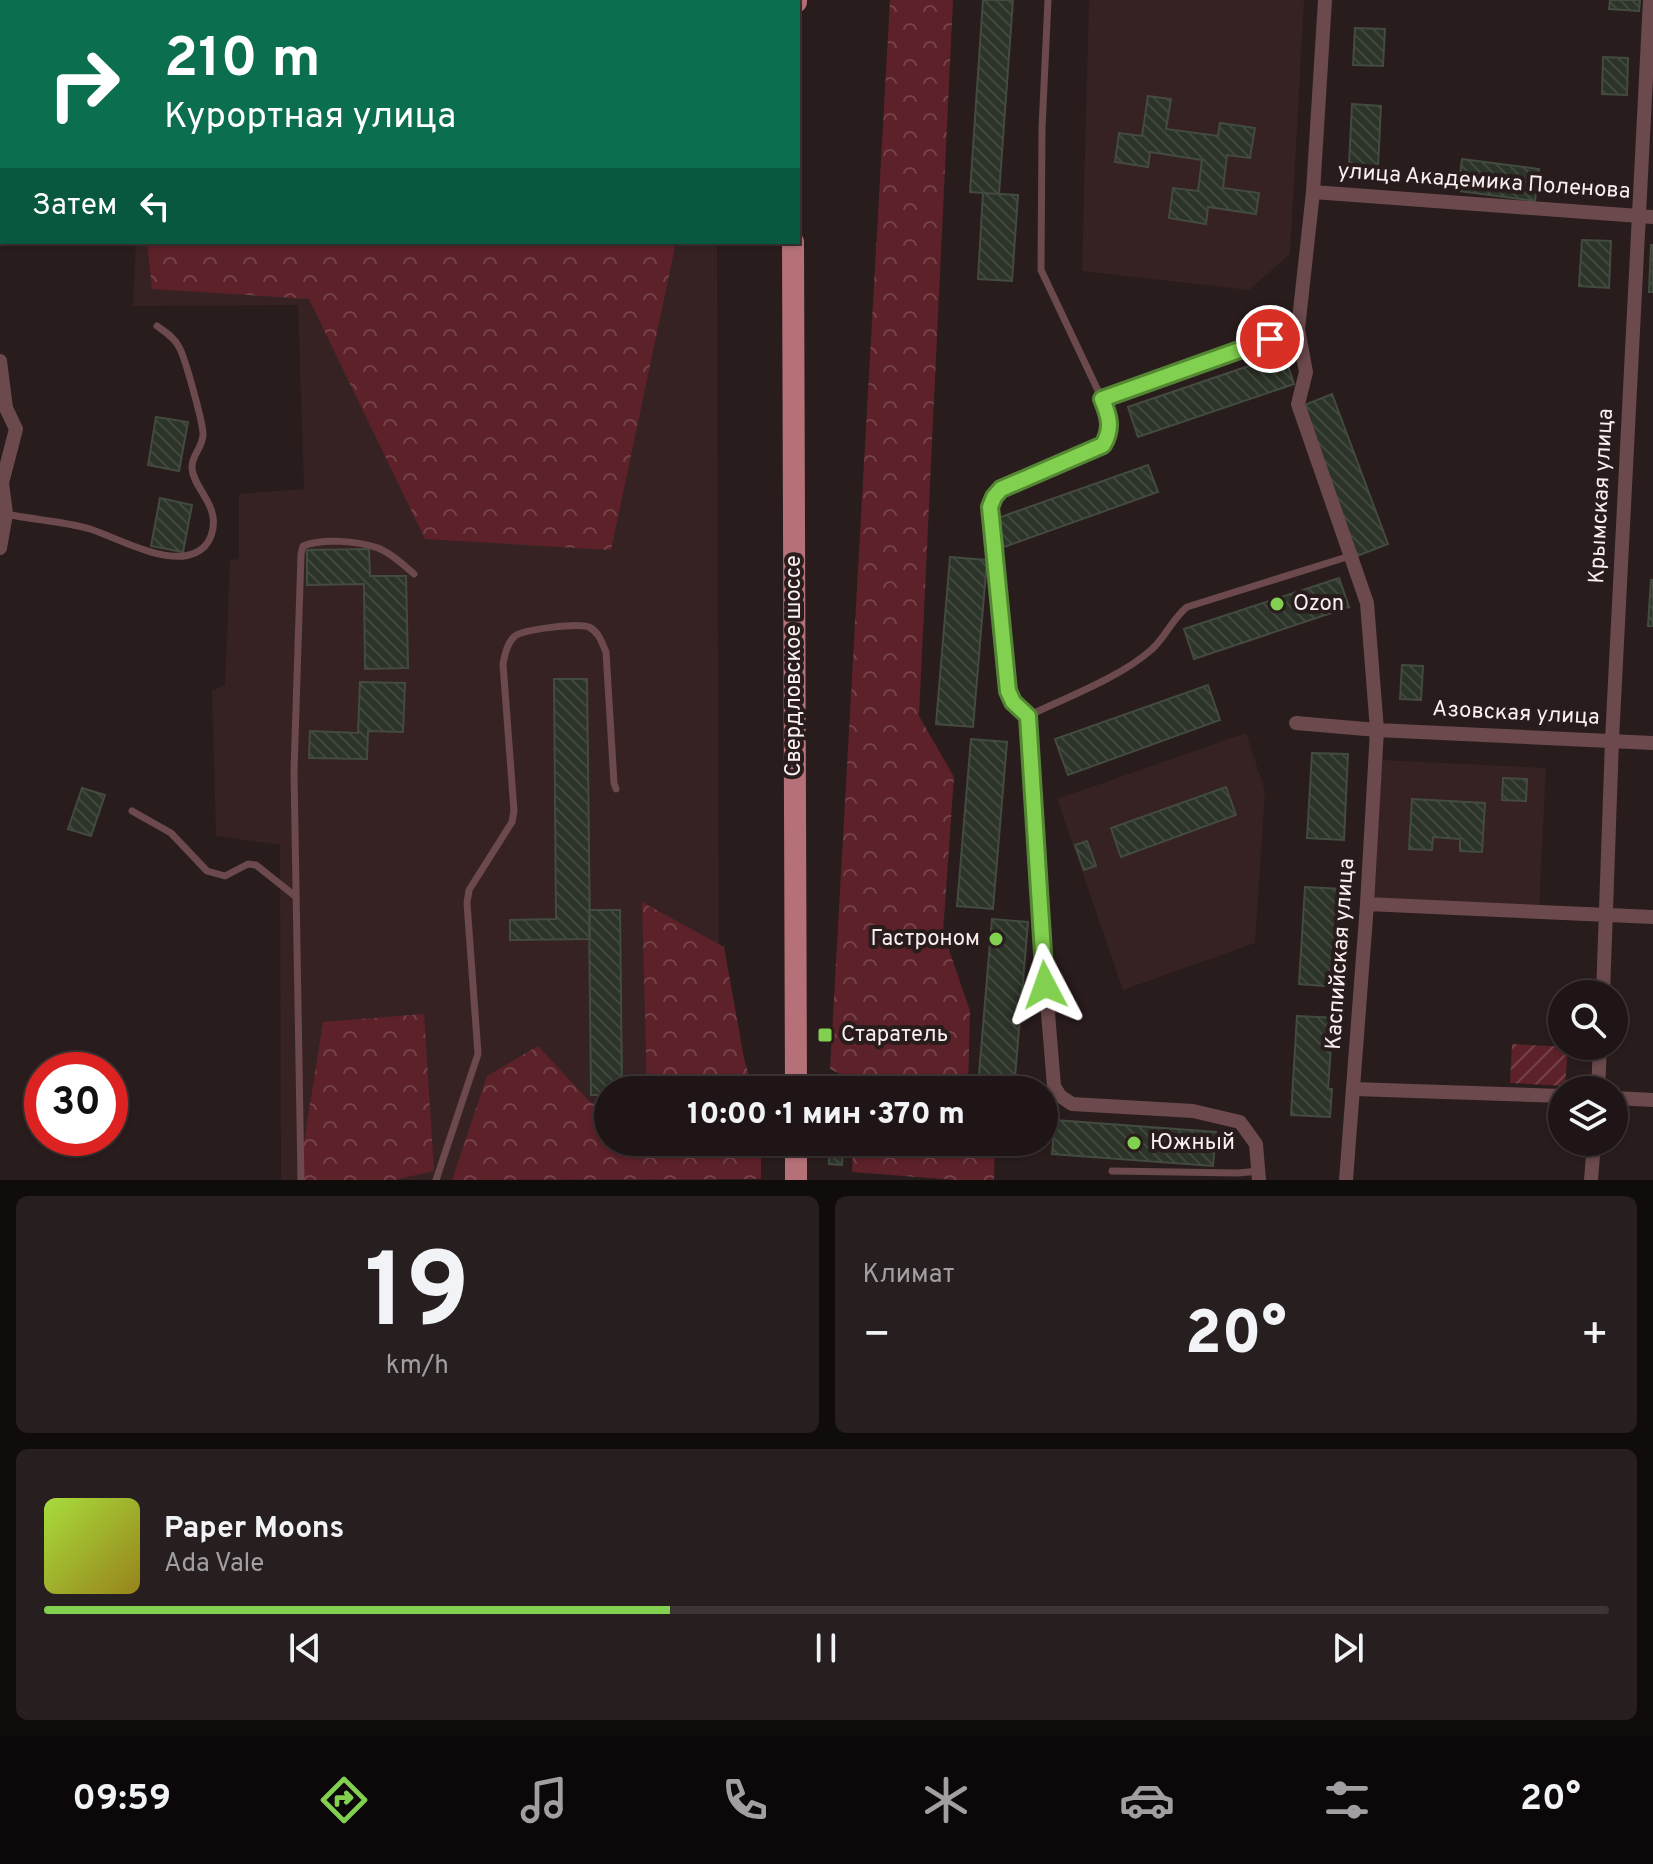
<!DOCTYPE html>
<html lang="ru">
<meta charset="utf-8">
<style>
body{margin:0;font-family:Overpass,sans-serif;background:#271e1f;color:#f1f3f6;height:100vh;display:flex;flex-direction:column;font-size:30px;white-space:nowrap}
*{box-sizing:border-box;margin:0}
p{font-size:26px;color:#a19fa1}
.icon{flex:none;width:44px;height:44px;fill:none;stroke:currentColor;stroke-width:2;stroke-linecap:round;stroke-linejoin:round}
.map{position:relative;height:1180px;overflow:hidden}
.panel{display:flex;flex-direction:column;gap:16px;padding:16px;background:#110c0c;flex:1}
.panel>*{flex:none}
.guide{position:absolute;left:0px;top:0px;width:800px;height:244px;box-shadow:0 2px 6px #0004,0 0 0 2px #3c3435;background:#0b6e4f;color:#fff;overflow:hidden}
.buttons{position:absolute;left:1548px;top:980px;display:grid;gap:16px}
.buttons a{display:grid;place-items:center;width:80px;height:80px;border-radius:50%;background:#1f1516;box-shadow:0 2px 6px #0004,0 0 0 2px #3c3435;font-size:40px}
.speed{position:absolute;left:24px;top:1052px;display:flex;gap:16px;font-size:40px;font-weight:700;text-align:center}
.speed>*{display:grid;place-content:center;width:104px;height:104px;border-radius:50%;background:#1f1516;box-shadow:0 2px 6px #0004,0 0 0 2px #3c3435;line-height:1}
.speed .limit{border:12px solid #d22;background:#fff;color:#111}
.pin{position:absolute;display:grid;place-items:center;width:68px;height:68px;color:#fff;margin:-34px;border:4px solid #fff;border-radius:50%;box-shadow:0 2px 8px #0007}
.me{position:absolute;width:88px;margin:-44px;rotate:356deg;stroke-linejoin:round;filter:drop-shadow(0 0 6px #0008)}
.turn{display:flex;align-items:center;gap:28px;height:168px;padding:0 32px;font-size:36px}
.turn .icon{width:104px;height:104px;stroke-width:2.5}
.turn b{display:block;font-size:56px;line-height:68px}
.then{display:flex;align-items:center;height:76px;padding:0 32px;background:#0003;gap:16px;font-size:30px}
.big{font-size:60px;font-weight:800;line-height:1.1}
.panel .widget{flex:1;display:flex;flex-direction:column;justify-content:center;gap:12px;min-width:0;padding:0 28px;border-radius:12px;background:#271e1f}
.panel .dial{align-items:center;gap:0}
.dial b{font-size:104px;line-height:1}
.song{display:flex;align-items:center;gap:24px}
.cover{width:96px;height:96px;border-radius:12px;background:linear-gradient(135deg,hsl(80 70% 55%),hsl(50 70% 35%))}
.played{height:8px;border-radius:4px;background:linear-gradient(90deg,#82d04f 40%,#3c3435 40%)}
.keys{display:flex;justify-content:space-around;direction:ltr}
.heat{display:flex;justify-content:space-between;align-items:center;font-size:44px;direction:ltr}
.panel .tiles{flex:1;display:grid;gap:16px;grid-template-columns:1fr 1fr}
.widget:last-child{grid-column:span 2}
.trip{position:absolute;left:594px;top:1076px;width:464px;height:80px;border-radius:40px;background:#1f1516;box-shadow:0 2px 6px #0004,0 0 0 2px #3c3435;font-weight:800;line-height:80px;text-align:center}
.tabs{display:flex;height:128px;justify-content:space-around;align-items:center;background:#0c0809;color:#a19fa1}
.tabs .icon{width:56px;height:56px}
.tabs .active{color:#82d04f}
.tabs b{font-size:36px;color:#f1f3f6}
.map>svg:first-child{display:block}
</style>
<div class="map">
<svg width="1653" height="1180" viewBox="0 0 1653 1180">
<defs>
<pattern id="forest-crowns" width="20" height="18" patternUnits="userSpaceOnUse" patternTransform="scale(2)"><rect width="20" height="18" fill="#5c2129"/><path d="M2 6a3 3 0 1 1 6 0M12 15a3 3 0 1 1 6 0" fill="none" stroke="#744248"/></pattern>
<pattern id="garden-furrows" width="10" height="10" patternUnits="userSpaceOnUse" patternTransform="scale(2)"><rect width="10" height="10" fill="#5c2129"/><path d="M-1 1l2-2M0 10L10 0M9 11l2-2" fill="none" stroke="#744248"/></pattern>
<pattern id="building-back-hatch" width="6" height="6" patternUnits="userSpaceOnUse" patternTransform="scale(2)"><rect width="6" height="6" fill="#2c3328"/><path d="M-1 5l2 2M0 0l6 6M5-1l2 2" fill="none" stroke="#41473d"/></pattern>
</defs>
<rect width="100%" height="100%" fill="#291c1d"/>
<path fill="#362223" d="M1089,0H1304L1290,254L1249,290L1082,271Z
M136,242H717L719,1090H608V1142L719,1180H281L280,845L216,836L212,690L225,686L230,560L239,559V494L304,489L298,305L133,306Z
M1246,733L1265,791L1255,943L1123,990L1057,799Z
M1382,760L1546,768L1539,908L1373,899Z"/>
<path fill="url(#forest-crowns)" d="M92,0H621L640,2H91Z
M890,0H953L919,716L954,777L943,932L970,1011L968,1090H854V1081L830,1069Z
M147,242H676L611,550L425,539L309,299L152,289Z
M642,902L724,947L744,1058L753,1090H647Z
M424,1014L434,1171L394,1180H298L323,1022Z
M538,1046L591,1103L608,1105V1142H761V1179L452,1180L487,1076Z
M853,1142H995L994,1180H955L852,1172Z"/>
<path fill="url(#garden-furrows)" d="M1512,1044L1568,1047L1565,1086L1510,1083Z"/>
<path fill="url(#building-back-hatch)" stroke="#434b40" stroke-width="2" d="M983,0H1013L999,194L970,192Z
M1610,0H1640L1639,11L1609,9Z
M1355,28L1385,29L1383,66L1353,65Z
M1603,57L1628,58L1627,95L1602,94Z
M1148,96L1171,99L1166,129L1218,136L1220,123L1255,128L1250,158L1227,155L1223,188L1259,193L1256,214L1208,207L1206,224L1169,218L1173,188L1198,191L1202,160L1150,152L1148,167L1115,162L1119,133L1142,136Z
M1352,104L1381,106L1378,167L1349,165Z
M1462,159L1539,169L1535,201L1458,191Z
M983,193L1018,195L1012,281L978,279Z
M1582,240L1611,241L1609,288L1579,286Z
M1651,245H1653V292H1649Z
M1284,354L1294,384L1138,437L1128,407Z
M1332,394L1388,544L1357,556L1302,406Z
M156,417L188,422L179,471L148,465Z
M1148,465L1158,492L1004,547L995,519Z
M160,498L192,505L183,552L151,546Z
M369,549L370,576H406L408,668L365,669L364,584L307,585V550Z
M950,557L987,560L973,727L936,724Z
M1339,578L1349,607L1194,659L1184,629Z
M1651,580H1653V626H1648Z
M1402,665L1423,666L1421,700L1400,699Z
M554,679H587L590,939L510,940V920L556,919Z
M360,682L405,683L403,732L368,731L367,759L309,758L310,731L358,733Z
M1208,685L1220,720L1068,775L1055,739Z
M971,739L1007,742L993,909L957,906Z
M1312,753L1348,754L1344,840L1307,838Z
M1503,778L1527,779L1526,801L1502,800Z
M1226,787L1236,815L1121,857L1111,828Z
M82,788L105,795L91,836L68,829Z
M1412,799L1485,803L1482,852L1460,851V839L1433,837L1432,850L1409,849Z
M1087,841L1096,866L1084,870L1075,845Z
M1305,887L1344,889L1343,919L1338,918L1335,959H1339L1337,987L1299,984Z
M589,910H620L622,1090H608V1095H591Z
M992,919L1028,922L1014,1089L978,1086Z
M1297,1016L1337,1018L1335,1046H1331L1328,1089H1332L1330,1117L1291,1115Z
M1055,1120L1216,1132L1213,1166L1052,1154Z
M829,1142H843L842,1165L829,1164Z"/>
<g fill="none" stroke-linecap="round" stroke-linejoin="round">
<path stroke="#6b494c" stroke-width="7" d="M1048,0L1042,128L1041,270L1102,399
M6,514C34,520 63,521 90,529C118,538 166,566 195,553C204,549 208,544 211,536C222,506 193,489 192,468C191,455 203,448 203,434C203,423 185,357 179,347C174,337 165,332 157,326
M1028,716C1065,698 1121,677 1151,650C1165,638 1172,619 1187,607L1350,556
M132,811L171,833L207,871L225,876L248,864L256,865L295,896
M1112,1171L1238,1173L1259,1171
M301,1180L294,771L301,554L303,546C323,538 357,541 378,548C391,553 404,565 414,574
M436,1180L478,1054L467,903L469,890L512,822L514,811L503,664C505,654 507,643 515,636C525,629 577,623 589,627C599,632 602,643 606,652L614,783L616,789"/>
<path stroke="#6b494c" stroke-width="14" d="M1325,0L1313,192L1298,329L1306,372L1298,404L1367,603L1377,730L1367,904L1346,1180
M17,2V0
M1313,192L1653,217
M0,209L2,184
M0,361L6,408L16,429L2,483L6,514L0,548
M1296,723L1377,730L1653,743
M1367,904L1653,917
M1603,994L1612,740L1650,0
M1354,1089L1562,1096
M1598,1090L1600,1046
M1614,1098L1653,1100
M1259,1180L1256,1144L1240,1122L1193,1111L1072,1104L1060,1096L1054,1086L1038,891L1028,716L1013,702L1008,691L990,507L994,497L1001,489L1103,445C1113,428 1109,416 1102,399L1298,329
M1591,1180L1594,1142"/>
<path stroke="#b57177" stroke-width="22" d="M796,2V0
M793,242L796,1090
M796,1142V1180"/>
</g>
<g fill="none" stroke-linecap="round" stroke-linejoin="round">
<g stroke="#548733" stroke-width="20">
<path id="route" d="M1045,985L1028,716L1013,702L1008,691L990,507L994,497L1001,489L1103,445C1113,428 1109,416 1102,399L1270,339"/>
</g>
<use href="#route" stroke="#82d04f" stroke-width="14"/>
</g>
<g fill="#82d04f" stroke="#291c1d" stroke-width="3">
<circle cx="1277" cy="604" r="8"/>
<circle cx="996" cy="939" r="8"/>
<rect x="817" y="1027" width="16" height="16" rx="4"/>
<circle cx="1134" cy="1143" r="8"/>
</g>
<g text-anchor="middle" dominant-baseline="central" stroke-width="8" stroke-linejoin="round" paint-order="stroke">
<g font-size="22" fill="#faf0f1" stroke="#291c1d">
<text transform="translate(1484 182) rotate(4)">улица Академика Поленова</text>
<text transform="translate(1602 496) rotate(-87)">Крымская улица</text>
<text transform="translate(794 666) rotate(-90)">Свердловское шоссе</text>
<text transform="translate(1516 714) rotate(3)">Азовская улица</text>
<text transform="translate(1341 954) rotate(-86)">Каспийская улица</text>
</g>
<g font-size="22" fill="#faf0f1" stroke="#291c1d" text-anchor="start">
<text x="1293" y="604">Ozon</text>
<text x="980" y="939" text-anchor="end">Гастроном</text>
<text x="841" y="1035">Старатель</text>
<text x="1150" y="1143">Южный</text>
</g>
</g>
</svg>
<div class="buttons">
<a><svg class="icon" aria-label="search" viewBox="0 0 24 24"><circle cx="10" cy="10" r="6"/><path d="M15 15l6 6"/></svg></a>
<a><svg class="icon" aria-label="layers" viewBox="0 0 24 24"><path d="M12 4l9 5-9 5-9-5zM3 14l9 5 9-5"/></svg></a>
</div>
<div class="speed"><div class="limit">30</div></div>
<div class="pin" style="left:1270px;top:339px;background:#d93025"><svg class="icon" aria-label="arrive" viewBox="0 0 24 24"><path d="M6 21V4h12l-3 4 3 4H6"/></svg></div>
<svg class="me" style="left:1045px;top:985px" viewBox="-20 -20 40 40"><path d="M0-17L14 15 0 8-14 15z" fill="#82d04f" stroke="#fff" stroke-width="4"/></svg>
<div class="trip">10:00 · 1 мин · 370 m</div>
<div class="guide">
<div class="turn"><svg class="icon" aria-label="right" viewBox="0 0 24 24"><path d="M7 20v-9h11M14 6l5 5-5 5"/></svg><div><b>210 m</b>Курортная улица</div></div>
<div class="then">Затем<svg class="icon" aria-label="left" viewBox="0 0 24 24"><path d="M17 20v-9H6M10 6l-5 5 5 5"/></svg></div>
</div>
</div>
<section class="panel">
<div class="tiles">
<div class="widget dial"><b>19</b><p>km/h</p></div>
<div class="widget"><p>Климат</p>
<div class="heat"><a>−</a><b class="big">20°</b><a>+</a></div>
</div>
<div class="widget">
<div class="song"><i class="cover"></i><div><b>Paper Moons</b><p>Ada Vale</p></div></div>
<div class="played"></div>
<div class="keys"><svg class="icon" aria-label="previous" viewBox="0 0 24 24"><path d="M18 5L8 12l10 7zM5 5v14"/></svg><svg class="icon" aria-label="pause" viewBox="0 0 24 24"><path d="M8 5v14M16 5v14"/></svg><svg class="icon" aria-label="next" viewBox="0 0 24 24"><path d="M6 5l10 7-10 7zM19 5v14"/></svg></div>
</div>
</div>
</section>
<nav class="tabs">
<b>09:59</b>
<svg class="icon active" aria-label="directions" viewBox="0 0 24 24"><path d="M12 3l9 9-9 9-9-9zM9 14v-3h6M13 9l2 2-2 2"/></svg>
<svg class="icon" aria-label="music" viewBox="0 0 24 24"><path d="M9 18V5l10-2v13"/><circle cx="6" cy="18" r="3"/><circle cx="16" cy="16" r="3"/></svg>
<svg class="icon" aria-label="phone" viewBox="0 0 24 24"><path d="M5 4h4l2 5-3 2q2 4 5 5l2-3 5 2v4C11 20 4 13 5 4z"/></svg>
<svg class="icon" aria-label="climate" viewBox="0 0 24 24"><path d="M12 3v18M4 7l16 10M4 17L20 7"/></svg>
<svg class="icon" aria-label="car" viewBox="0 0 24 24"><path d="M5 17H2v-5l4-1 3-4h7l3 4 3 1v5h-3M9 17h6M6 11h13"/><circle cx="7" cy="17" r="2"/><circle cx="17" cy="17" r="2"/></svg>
<svg class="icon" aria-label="filters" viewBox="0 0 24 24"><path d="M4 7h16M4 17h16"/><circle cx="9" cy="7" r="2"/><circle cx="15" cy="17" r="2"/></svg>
<b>20°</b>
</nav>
